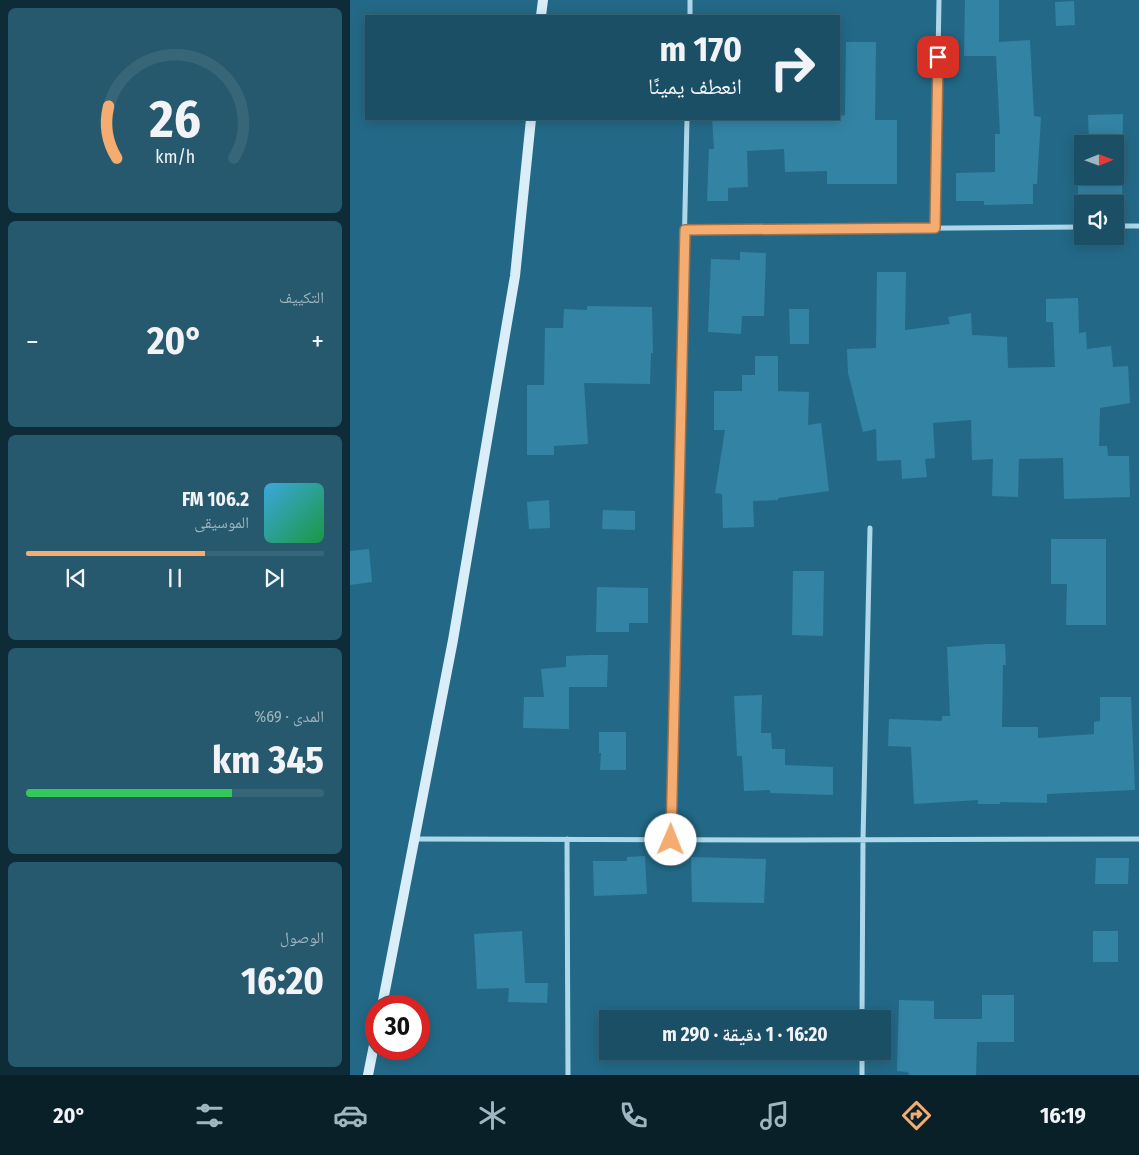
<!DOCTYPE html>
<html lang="ar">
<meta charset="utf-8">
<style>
body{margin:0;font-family:"Fira Sans Condensed","Noto Naskh Arabic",sans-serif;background:#27596e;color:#f1f3f6;direction:rtl;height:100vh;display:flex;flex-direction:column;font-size:19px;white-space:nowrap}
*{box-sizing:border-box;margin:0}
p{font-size:16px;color:#9fb5bf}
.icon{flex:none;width:28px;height:28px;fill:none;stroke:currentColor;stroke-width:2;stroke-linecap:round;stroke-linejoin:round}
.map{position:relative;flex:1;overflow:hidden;direction:ltr}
.drawer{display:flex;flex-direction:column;gap:8px;padding:8px;background:#0e2b38;width:350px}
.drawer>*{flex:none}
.guide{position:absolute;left:15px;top:15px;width:475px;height:105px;border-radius:0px;box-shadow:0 2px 12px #0003,0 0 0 1px #386679;direction:rtl;background:#1a4f65;color:#f1f3f6;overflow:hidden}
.needle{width:32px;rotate:89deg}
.controls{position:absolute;left:724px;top:135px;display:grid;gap:10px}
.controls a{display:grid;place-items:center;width:50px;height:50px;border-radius:0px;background:#1a4f65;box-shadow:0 2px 12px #0003,0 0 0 1px #386679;font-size:25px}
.speed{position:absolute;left:15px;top:995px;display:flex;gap:10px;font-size:25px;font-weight:700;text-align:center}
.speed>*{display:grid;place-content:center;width:65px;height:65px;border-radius:50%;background:#1a4f65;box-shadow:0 2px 12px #0003,0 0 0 1px #386679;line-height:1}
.speed .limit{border:8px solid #d22;background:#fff;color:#111}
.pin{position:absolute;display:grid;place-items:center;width:42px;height:42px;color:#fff;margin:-21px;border-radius:10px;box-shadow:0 2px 8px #0006}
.me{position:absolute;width:55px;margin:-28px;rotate:1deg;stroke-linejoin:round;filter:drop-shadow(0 0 4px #0008)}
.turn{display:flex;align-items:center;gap:18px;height:105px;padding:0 15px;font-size:22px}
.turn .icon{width:65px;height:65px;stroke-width:2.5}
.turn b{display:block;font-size:35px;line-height:42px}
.big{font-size:38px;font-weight:700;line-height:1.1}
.drawer .widget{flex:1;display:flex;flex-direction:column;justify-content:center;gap:8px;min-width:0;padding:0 18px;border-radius:8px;background:#27596e}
.drawer .dial{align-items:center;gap:0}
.dial svg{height:130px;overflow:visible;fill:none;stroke:#386679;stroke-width:7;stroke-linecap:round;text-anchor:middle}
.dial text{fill:#f1f3f6;stroke:none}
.song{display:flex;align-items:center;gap:15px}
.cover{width:60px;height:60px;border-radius:8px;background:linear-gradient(135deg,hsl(200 70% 55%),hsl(140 70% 35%))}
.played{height:5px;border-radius:2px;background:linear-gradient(90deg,#f4ac71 60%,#386679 60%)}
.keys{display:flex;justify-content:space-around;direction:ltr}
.heat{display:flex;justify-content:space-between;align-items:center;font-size:28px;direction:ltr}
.charge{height:8px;border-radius:4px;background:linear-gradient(90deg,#34c759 69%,#386679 0)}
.trip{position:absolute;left:249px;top:1010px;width:292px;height:50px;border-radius:0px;background:#1a4f65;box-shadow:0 2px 12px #0003,0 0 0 1px #386679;font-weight:700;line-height:50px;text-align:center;direction:rtl}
.dock{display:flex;height:80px;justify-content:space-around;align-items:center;background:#0a2028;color:#9fb5bf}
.dock .icon{width:35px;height:35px}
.dock .active{color:#f4ac71}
.dock b{font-size:22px;color:#f1f3f6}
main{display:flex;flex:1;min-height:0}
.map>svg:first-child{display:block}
</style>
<main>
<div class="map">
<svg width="789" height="1075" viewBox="0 0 789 1075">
<rect width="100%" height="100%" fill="#236987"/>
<path fill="#3383a4" d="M615,0H649V42L680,40L684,116L691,117L687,184H683V204L634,205V201H606V173L645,172V134H650L646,56H614Z
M724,1L725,25L706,26L705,2Z
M496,42H526L525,120H547V184H477V171L435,172L434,149L397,151L398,187L378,188V201H357L359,149H364L362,119H489V116L495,115Z
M773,114L772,196L728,195V168H732V176H765V144H739L738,115Z
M390,252L416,253L414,316H392L391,334L358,332L361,259L390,260Z
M527,272H556L555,330L600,324L598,317L621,313L622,335L657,337L658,368L705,367L703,322H696V299L728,298L729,333L736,332L737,349L761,346L763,367L778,366L780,403L750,408L749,446H757L758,456H779L780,497L714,499L713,458L669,459L668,497L642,496L643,459L622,460L621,420L583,423L585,458L575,459L577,477L552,479L551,460L527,461L526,429L513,432L498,373L497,349L526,348Z
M237,306L302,307L303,353H301L300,384L234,383L238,444L204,446V455H177V385H194L195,328H213L214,309L237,310Z
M439,309H459V344H440Z
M405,356H428V391L459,392L458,425L471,423L479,491L428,498V500L403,501L404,527L373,528L372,494L365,493L375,430H364V391H392V375H405Z
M199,500L200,528L179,529L177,502Z
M253,510L285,511V530L252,529Z
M701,539H756V625H716L717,584H701Z
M19,549L22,582L0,585V551Z
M443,571H474L473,636L442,635Z
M247,587L298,588V623H279V632H246Z
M637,644H655L656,665H653L652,727H688V738L744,734V722L750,721V697H781L785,790L697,794V803L650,802V804H628V800L564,804L561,747L538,746L539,719L592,721V716H600L597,647Z
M239,655H258L257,687H219V729L173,728L174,697H194L191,669L216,667V656Z
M412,695L411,733H421L422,749H435V765L483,767V795L420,793V790L394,791L392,756H387L384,696Z
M249,732H276V770H250L251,753H249Z
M295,856L297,894L244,896L243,861H277V857Z
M341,857L416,859L414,903L342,902Z
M746,858H779L778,884H745Z
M172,931L175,983H198L197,1003L158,1002L159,988L127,989L124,934Z
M743,931H768V962H743Z
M632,995H664V1042H627L626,1075H559L558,1072L547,1071L549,1000L584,1001V1019H632Z"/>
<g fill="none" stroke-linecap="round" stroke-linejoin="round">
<path stroke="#aed8e9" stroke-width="5" d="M340,16V0
M765,226H789
M585,228L589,0
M335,230L732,227
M65,839L442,840L789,839
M217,839L218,1075
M321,840L337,119
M512,1019L513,840L520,528
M512,1075V1051"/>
<path stroke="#d9eef8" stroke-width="10" d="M191,16L193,0
M32,1006L103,640L165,276L181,119
M18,1075L26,1035"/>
</g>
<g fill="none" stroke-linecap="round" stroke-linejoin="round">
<g stroke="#9f7049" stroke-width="12">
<path id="route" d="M321,840L335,230L585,228L588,57"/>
</g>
<use href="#route" stroke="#f4ac71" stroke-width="9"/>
</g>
</svg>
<div class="controls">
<a><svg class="needle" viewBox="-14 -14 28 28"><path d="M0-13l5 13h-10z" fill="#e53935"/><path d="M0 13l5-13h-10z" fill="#9fb5bf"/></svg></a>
<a><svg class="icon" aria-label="sound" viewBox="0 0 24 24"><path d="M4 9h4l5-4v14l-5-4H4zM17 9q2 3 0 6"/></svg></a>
</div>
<div class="speed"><div class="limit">30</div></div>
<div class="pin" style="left:588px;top:57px;background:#d93025"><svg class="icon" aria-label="arrive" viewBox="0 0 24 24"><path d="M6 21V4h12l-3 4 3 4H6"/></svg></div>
<svg class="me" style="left:321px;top:840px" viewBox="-20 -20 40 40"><circle r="19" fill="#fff"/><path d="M0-13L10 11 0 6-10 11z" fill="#f4ac71"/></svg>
<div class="trip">16:20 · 1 دقيقة · 290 m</div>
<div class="guide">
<div class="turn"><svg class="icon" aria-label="right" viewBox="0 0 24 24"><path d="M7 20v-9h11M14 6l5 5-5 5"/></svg><div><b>170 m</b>انعطف يمينًا</div></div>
</div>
</div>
<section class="drawer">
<div class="widget dial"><svg viewBox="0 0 100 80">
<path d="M14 69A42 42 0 1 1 86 69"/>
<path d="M14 69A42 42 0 0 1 9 37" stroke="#f4ac71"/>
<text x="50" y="56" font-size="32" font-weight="700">26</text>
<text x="50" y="72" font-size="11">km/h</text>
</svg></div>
<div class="widget"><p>التكييف</p>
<div class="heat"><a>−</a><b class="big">20°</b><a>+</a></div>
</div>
<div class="widget">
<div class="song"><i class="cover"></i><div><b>106.2 FM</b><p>الموسيقى</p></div></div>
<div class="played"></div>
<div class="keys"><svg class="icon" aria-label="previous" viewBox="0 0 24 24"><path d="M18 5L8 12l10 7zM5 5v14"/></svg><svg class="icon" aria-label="pause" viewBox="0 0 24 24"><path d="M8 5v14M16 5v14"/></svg><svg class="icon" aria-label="next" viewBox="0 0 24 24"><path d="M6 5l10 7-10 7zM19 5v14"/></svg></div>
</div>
<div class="widget"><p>المدى · 69%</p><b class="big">345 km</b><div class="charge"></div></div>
<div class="widget"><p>الوصول</p><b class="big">16:20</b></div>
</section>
</main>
<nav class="dock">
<b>16:19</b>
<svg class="icon active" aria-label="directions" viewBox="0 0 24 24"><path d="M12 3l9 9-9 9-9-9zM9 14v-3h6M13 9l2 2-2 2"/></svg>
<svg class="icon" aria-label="music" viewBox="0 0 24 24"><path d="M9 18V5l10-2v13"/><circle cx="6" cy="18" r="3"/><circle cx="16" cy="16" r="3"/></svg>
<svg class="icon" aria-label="phone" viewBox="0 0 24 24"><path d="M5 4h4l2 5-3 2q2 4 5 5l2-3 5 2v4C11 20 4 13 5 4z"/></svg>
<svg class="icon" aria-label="climate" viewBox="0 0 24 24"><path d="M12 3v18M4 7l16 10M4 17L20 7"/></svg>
<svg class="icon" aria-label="car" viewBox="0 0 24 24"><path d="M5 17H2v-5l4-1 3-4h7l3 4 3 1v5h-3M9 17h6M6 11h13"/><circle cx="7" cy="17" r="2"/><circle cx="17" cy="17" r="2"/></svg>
<svg class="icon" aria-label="filters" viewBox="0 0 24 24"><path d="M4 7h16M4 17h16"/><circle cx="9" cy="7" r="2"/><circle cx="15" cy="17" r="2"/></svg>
<b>20°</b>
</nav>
